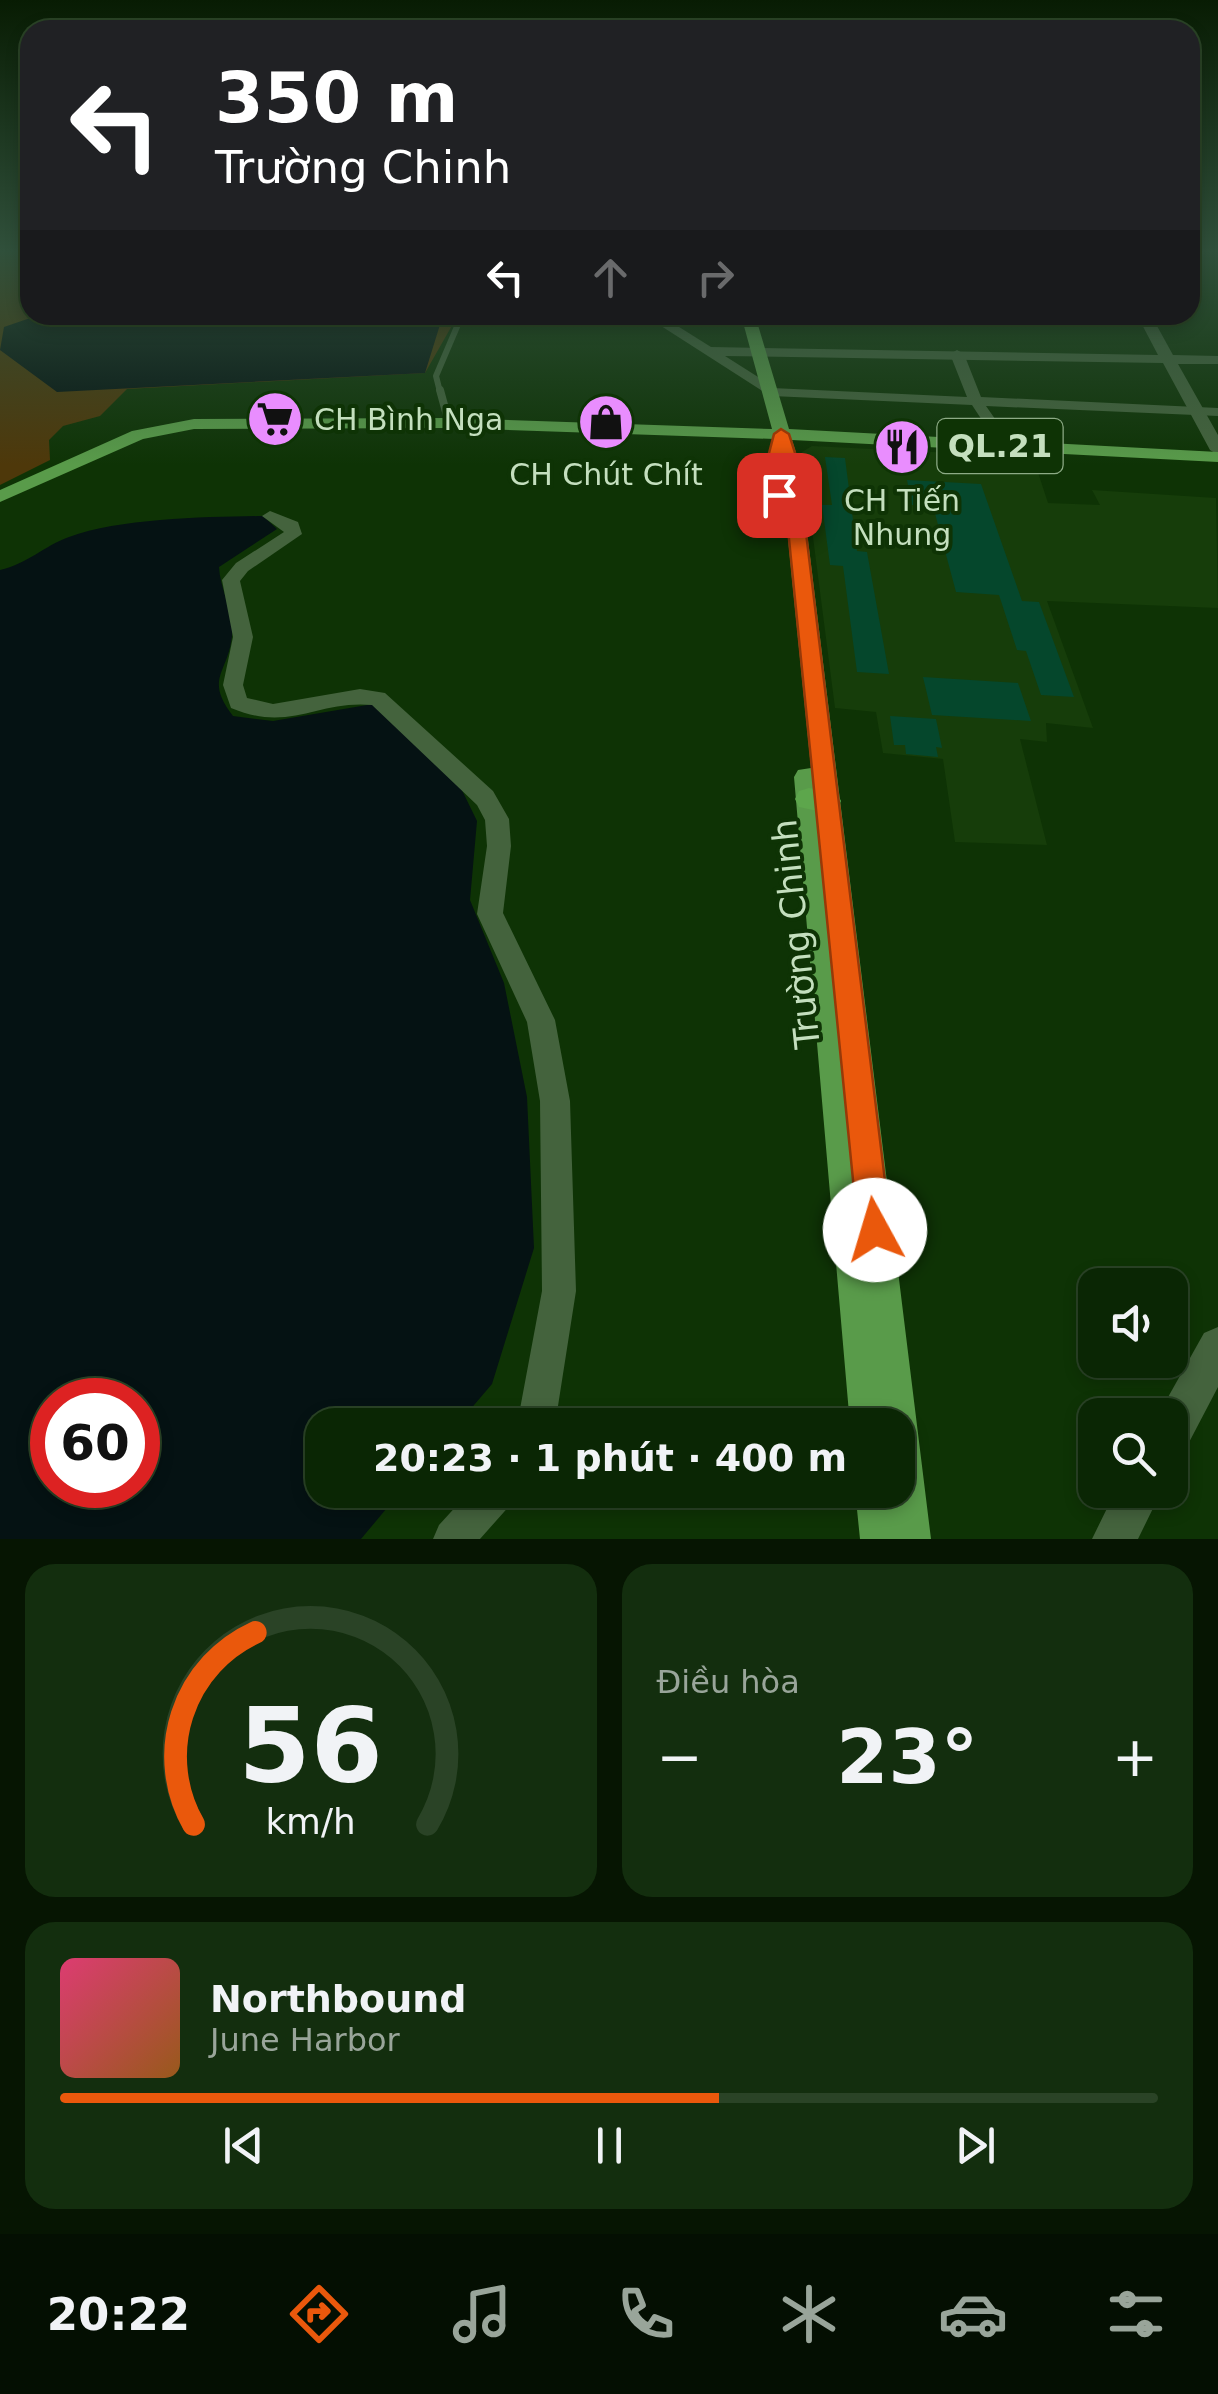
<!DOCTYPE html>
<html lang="vi">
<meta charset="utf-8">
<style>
body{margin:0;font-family:"DejaVu Sans",sans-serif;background:#132e0e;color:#f1f3f6;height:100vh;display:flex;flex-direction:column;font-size:38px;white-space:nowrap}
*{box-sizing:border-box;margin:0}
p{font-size:32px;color:#99a59a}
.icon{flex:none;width:55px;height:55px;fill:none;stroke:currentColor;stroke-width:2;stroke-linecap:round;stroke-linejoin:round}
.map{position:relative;height:1539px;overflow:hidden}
.details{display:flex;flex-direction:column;gap:25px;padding:25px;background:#061502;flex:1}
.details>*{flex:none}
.top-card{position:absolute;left:20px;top:20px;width:1180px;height:305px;border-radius:30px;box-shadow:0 5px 15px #0003,0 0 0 2px #2a4326;background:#202124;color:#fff;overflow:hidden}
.buttons{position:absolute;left:1078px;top:1268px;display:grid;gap:20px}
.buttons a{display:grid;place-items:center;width:110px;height:110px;border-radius:20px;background:#0a2604;box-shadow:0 5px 15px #0003,0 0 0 2px #2a4326;font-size:50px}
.speed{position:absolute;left:30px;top:1378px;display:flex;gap:20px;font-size:50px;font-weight:700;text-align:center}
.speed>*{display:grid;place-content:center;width:130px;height:130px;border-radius:50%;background:#0a2604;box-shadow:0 5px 15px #0003,0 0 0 2px #2a4326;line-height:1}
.speed .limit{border:15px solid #d22;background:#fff;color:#111}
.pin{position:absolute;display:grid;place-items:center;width:85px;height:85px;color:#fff;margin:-42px;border-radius:20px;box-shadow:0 5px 15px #0006}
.me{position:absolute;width:110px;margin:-55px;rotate:354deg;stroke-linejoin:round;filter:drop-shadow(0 0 8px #0008)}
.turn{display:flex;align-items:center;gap:35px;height:210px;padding:0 30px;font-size:45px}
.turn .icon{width:130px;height:130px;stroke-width:2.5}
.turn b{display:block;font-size:70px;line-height:85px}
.lanes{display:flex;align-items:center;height:95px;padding:0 30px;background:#0003;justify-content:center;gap:50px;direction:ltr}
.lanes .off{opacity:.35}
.big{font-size:75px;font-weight:800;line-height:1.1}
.details .card{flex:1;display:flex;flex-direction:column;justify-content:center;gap:15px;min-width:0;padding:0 35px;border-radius:30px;background:#132e0e}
.details .dial{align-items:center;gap:0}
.dial svg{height:260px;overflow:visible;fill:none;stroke:#2a4326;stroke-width:7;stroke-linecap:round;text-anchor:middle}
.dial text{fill:#f1f3f6;stroke:none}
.song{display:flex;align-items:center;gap:30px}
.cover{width:120px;height:120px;border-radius:15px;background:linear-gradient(135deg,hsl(340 70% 55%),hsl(30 70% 35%))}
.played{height:10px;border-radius:5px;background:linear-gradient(90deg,#ea580c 60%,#2a4326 60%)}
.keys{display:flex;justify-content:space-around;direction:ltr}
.heat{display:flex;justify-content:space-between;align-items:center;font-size:55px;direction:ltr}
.details .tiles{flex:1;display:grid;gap:25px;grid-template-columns:1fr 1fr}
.card:last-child{grid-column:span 2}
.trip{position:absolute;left:305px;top:1408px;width:610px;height:100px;border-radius:30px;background:#0a2604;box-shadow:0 5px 15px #0003,0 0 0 2px #2a4326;font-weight:800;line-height:100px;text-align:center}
.tab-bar{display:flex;height:160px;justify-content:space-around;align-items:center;background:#040f02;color:#99a59a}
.tab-bar .icon{width:70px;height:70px}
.tab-bar .active{color:#ea580c}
.tab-bar b{font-size:45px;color:#f1f3f6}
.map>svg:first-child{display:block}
</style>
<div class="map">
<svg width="1218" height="1539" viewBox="0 0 1218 1539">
<rect width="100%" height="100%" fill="#0e3305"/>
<path fill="#163d0a" d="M812,446L1033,457L1048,503L1100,505L1092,490L1216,498L1218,608L1047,601L1093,728L1046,723L1047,742L1020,739L1047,845L955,842L943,759L883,753L876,712L835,708L802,452Z"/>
<path fill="#4e380a" d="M0,249H30V315H458L425,373L127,389L100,416L63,426L49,440L50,460L0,485Z"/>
<path fill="#051213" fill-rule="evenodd" d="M39,315H443L425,373L57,392L0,350L4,327Z
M263,516L277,529L219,567C220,589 235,616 232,636C228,674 204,678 233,716L273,721L373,704L458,782L477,821L470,900L504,983L527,1097L534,1248L492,1384L457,1425H322V1490H402L361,1539H0V570C27,564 44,546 69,537C121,518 207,517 263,516ZM52,1400H138V1485H52Z"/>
<path fill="#05472c" d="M825,457L845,458L857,551L867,552L889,674L857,672L843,566L830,565L822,505H832Z
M907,480L981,484L1022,601L1039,602L1074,697L1041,695L1026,651L1017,650L999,595L956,592L933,506L912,505Z
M923,677L1018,683L1031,721L932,715Z
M890,716L936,719L942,748L936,747L938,757L906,754L905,745H894Z"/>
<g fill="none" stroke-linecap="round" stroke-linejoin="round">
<path stroke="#44633d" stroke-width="6" d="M440,392L436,376L462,315"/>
<path stroke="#44633d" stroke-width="8" d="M440,390L449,423"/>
<path fill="#44633d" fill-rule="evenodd" d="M957,350L964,354L981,397L1218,408V416L986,406L1014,446L1006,451L1001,449L972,405L772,396L765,392L772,388L967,397L950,354Z
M270,511L298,522L302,534L248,571L240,581L253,637L243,685L247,698L273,704L360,689L385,693L493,791L509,819L511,846L503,913L555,1020L570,1101L576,1291L555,1425H517L542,1291L540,1101L527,1022L477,914L487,846L485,820L477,805L372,705C317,700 290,733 231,708L223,685L233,637L222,580L236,563L284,532L262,516Z
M471,1490H516L511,1504L480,1539H433L439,1525Z"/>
<path fill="#44633d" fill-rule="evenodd" d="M644,315H660L711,347L1158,355L1137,315H1151L1173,355L1218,356V364H1178L1218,435V455L1210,450L1163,363L725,356L777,389V395L772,397Z
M1218,1327V1387L1185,1450L1170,1456V1415H1158L1204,1333Z
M1116,1490H1162L1138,1539H1092Z"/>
<path fill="#599b4a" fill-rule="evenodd" d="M741,315H755L789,429L1218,452V462L792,440L798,459L931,1539H860L855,1490H898V1425H850L794,777L798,770L811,768L780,459L775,439L449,428L194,429L143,439L0,502V490L132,431L194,419L449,418L772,429Z"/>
<path fill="#5da64c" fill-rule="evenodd" d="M809,788L837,793L841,801L837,809L827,813L799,807L795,799L799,791Z"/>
</g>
<linearGradient id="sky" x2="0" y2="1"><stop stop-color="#081c03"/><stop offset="0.54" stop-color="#30503b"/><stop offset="1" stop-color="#30503b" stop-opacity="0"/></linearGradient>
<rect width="1218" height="465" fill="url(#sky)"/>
<path fill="#ea580c" stroke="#983908" stroke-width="2.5" d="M781,429L789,434L797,459L891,1230L887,1242L875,1247L863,1242L858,1230L785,499L771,495L768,457L774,434Z"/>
<defs>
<g id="supermarket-disc" transform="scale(2.875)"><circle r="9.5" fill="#e98dfe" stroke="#0e3305"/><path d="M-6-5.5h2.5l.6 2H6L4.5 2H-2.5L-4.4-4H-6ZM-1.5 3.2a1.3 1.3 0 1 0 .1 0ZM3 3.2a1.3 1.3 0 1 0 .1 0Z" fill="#111"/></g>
<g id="shop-disc" transform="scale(2.875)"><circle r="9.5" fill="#e98dfe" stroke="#0e3305"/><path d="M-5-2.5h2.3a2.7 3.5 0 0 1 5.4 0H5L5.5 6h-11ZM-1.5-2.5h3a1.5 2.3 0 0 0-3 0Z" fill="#111"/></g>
<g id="restaurant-disc" transform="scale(2.875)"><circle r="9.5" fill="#e98dfe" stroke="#0e3305"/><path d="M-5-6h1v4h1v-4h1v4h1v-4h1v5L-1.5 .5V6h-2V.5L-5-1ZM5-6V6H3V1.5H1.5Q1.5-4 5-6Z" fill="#111"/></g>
</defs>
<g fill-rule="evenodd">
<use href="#supermarket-disc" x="275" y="419"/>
<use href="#shop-disc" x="606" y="422"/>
<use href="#restaurant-disc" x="902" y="447"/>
</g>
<g text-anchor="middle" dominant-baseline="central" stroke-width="8" stroke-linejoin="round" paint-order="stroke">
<g font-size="30" fill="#c4dfbe" stroke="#0e3305">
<text x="314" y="419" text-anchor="start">CH Bình Nga</text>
<text x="606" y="474">CH Chút Chít</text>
<text x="902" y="500">CH Tiến<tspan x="902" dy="34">Nhung</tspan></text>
</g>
<rect fill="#0e3305" stroke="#8dab86" stroke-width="2.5" x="937.5" y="419" width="125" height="54" rx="8"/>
<g font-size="32" font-weight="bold" fill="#c4dfbe">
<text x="1000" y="446">QL.21</text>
</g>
<g font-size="35" fill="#c4dfbe" stroke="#0e3305">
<text transform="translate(796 934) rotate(-96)">Trường Chinh</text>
</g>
</g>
</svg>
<div class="buttons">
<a><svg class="icon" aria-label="sound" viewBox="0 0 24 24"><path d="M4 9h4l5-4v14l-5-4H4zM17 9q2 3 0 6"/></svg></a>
<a><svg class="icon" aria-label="search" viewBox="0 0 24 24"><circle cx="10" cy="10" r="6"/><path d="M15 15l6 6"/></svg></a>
</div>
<div class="speed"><div class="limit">60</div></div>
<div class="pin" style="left:779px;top:495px;background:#d93025"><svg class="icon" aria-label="arrive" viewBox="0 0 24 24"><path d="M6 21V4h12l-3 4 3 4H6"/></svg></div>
<svg class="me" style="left:875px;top:1230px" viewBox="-20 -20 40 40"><circle r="19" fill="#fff"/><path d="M0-13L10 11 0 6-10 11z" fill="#ea580c"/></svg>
<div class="trip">20:23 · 1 phút · 400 m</div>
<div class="top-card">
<div class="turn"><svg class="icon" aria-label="left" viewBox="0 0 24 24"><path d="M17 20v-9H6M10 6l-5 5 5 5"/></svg><div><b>350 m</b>Trường Chinh</div></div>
<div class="lanes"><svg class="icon" aria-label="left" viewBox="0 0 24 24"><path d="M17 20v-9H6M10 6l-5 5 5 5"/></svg><svg class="icon off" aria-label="ahead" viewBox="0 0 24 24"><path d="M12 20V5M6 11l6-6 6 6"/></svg><svg class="icon off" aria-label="right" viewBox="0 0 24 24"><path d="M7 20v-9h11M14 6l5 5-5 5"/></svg></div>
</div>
</div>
<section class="details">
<div class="tiles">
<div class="card dial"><svg viewBox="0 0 100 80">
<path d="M14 69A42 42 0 1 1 86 69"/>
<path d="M14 69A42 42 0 0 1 33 10" stroke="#ea580c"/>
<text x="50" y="56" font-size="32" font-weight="700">56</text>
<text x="50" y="72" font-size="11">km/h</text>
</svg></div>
<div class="card"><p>Điều hòa</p>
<div class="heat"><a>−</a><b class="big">23°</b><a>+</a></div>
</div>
<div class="card">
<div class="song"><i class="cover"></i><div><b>Northbound</b><p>June Harbor</p></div></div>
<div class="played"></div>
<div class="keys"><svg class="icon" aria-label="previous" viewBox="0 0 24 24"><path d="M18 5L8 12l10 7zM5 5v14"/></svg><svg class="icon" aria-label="pause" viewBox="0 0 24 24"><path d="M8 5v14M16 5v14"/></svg><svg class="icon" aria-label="next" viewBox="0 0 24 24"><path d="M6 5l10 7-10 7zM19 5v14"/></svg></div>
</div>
</div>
</section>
<nav class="tab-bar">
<b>20:22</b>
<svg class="icon active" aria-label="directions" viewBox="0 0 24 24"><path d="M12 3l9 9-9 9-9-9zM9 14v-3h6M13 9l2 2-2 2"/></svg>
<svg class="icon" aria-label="music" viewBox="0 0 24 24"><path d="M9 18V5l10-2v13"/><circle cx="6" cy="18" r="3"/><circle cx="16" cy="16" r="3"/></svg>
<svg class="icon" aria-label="phone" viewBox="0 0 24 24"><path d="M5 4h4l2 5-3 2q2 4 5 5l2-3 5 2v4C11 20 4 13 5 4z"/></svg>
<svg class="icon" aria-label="climate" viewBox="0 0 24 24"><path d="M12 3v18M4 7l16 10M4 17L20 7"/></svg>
<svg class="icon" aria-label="car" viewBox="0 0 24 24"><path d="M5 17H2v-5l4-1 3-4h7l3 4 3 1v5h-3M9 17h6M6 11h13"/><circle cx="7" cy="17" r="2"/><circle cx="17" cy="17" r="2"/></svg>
<svg class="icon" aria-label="filters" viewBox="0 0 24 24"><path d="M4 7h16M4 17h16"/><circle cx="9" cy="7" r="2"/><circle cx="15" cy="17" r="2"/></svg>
</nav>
